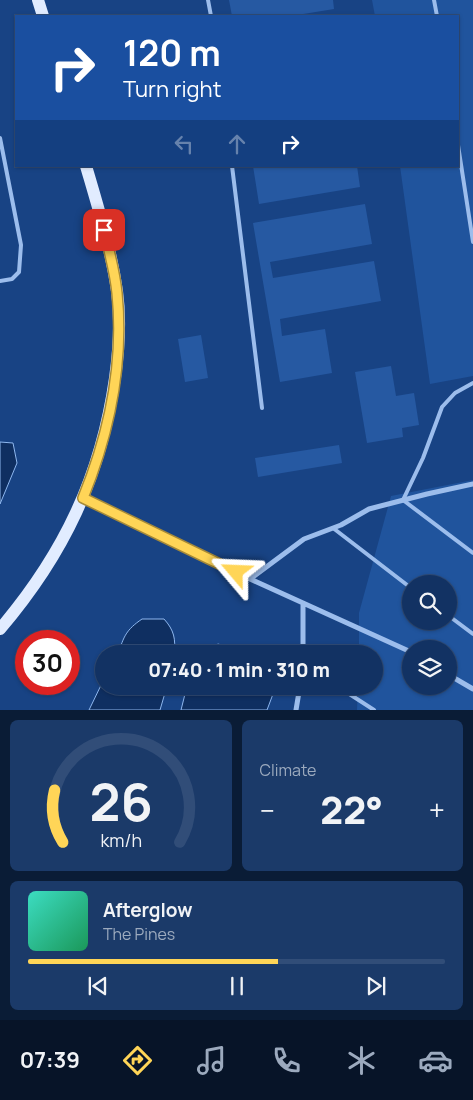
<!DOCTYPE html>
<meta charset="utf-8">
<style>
body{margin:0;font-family:Manrope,sans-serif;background:#1b3a69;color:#f1f3f6;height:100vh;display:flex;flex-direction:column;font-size:19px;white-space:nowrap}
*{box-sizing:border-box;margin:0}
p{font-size:16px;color:#9caabe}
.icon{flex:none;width:28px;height:28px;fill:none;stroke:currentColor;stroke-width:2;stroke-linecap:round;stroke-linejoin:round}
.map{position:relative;height:710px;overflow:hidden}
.details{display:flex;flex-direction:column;gap:10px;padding:10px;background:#0a1c36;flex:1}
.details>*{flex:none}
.hud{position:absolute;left:15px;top:15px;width:444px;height:152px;border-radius:0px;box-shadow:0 1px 4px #0004,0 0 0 1px #314d78;background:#1a4fa0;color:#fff;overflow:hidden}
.controls{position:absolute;left:402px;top:575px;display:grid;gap:10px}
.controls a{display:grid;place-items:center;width:55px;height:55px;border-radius:50%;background:#123263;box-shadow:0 1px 4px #0004,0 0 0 1px #314d78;font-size:25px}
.speed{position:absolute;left:15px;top:630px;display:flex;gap:10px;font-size:25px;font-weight:700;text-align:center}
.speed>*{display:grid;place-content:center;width:65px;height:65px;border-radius:50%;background:#123263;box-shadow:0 1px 4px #0004,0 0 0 1px #314d78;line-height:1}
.speed .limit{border:8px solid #d22;background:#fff;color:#111}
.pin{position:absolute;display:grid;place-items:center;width:42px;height:42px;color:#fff;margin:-21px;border-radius:10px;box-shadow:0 2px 8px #0006}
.me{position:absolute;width:55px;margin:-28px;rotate:296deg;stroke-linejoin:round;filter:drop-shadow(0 0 4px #0008)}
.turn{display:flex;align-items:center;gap:18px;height:105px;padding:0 25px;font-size:22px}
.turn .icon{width:65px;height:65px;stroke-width:2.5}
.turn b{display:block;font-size:35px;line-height:42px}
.lanes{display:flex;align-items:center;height:48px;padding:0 25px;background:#0003;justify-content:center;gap:25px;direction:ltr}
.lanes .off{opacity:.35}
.big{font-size:38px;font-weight:800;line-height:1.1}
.details .tile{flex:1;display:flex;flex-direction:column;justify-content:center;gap:8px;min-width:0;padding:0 18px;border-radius:8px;background:#1b3a69}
.details .dial{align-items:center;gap:0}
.dial svg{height:130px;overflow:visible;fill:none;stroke:#314d78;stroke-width:7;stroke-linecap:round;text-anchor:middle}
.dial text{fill:#f1f3f6;stroke:none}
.song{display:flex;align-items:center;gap:15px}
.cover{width:60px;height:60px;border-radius:8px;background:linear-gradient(135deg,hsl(170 70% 55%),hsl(150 70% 35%))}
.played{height:5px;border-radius:2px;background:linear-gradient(90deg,#ffd557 60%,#314d78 60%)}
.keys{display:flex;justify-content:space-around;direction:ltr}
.heat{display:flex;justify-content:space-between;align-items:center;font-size:28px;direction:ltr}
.details .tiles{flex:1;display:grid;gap:10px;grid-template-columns:1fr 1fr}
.tile:last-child{grid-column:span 2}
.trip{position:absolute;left:95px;top:645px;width:288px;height:50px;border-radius:25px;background:#123263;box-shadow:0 1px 4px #0004,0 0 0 1px #314d78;font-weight:800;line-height:50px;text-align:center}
.tabs{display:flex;height:80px;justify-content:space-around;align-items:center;background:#071428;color:#9caabe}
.tabs .icon{width:35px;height:35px}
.tabs .active{color:#ffd557}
.tabs b{font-size:22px;color:#f1f3f6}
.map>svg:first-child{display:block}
</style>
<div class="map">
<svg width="473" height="710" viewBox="0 0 473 710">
<rect width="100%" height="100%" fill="#184384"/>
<path fill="#20549d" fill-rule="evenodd" d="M372,0H473V376L430,384L400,166H458V16H375Z
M473,480V710H357L358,686H374V654H359V613L391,496ZM411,584H449V621H411ZM411,649H449V686H411Z"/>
<path fill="#0f2f61" stroke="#8eb7ef" d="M0,442L13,443L17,463L0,504Z
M142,619H164C174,630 176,639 174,654H118C124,636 126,630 142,619Z
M218,644L253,654H201Z
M104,679V686H167L160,710H89Z
M187,686H276L267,710H181Z"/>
<path fill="#2659a2" d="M229,0H333L334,9L291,16H232Z
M253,166H357L360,187L259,204Z
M365,204L372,244L270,262L273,278L374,261L381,301L280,319L282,336L325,329L332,373L280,382L253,223Z
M201,335L208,378L185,382L178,339Z
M391,366L396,396L414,393L419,425L402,428L403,437L367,443L355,372Z
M339,445L342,463L258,477L255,458Z"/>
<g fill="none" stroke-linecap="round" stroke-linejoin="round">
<path stroke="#9cbdec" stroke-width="4" d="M208,0L211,16
M434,0L437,16
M0,138L21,245L19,272L12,279L0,281
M458,145L473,242
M232,166L262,408
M473,383L455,393L442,407L423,458L403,500L473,553
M333,528L411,588
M449,616L473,634
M337,686L374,710"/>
<path stroke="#9cbdec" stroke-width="5" d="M84,498L250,579L411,652
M250,579L304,539L341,525L369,509L427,494L473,484
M303,603V654
M449,675L473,689
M296,710L300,686"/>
<path stroke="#e1ecff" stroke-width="12" d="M38,0L43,16
M0,629C64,554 101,476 115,378C119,349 121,320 117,291C111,249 98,207 86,166"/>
</g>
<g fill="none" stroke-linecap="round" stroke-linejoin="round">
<g stroke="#a68a39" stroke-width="12">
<path id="route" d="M104,230C109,250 115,272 117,293C124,363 109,434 83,498L236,572"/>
</g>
<use href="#route" stroke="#ffd557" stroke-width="9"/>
</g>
</svg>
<div class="controls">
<a><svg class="icon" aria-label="search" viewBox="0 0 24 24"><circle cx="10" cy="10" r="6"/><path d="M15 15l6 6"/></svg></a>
<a><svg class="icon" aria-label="layers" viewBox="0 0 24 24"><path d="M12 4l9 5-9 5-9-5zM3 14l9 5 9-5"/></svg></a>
</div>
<div class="speed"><div class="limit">30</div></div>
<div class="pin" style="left:104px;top:230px;background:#d93025"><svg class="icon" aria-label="arrive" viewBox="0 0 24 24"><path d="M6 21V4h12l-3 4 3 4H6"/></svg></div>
<svg class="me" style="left:236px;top:572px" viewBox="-20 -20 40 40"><path d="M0-17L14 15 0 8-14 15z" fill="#ffd557" stroke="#fff" stroke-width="4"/></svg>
<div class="trip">07:40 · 1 min · 310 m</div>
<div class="hud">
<div class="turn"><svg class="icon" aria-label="right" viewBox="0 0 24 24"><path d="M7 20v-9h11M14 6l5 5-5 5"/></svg><div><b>120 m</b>Turn right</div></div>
<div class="lanes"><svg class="icon off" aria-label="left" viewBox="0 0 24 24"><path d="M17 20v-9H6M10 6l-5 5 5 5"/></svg><svg class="icon off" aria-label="ahead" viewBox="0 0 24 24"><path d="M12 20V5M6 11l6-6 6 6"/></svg><svg class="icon" aria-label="right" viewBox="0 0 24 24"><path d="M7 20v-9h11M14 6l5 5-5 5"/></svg></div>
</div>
</div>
<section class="details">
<div class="tiles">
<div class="tile dial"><svg viewBox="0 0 100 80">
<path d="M14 69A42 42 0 1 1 86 69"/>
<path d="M14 69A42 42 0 0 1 9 37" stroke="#ffd557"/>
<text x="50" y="56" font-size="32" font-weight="700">26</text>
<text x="50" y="72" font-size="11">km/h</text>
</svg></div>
<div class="tile"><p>Climate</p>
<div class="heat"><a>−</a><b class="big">22°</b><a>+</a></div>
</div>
<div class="tile">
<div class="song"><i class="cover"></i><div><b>Afterglow</b><p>The Pines</p></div></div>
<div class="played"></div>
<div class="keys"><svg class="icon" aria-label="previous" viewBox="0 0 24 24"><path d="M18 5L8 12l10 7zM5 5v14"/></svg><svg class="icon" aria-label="pause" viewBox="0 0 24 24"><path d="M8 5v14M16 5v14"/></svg><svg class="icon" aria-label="next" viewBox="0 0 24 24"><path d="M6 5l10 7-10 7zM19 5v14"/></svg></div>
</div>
</div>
</section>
<nav class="tabs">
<b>07:39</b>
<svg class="icon active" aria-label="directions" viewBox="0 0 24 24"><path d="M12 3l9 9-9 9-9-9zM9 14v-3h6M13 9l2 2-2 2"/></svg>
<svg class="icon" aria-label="music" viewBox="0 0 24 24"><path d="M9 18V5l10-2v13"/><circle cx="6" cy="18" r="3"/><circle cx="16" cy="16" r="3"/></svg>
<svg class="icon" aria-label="phone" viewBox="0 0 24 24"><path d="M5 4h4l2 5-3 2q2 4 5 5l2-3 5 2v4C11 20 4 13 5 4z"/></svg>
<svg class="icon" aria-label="climate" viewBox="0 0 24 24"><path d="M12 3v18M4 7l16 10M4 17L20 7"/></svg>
<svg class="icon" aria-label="car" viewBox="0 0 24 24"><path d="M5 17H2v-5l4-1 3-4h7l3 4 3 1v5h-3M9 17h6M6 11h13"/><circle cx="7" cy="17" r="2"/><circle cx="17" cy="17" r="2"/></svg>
</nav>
